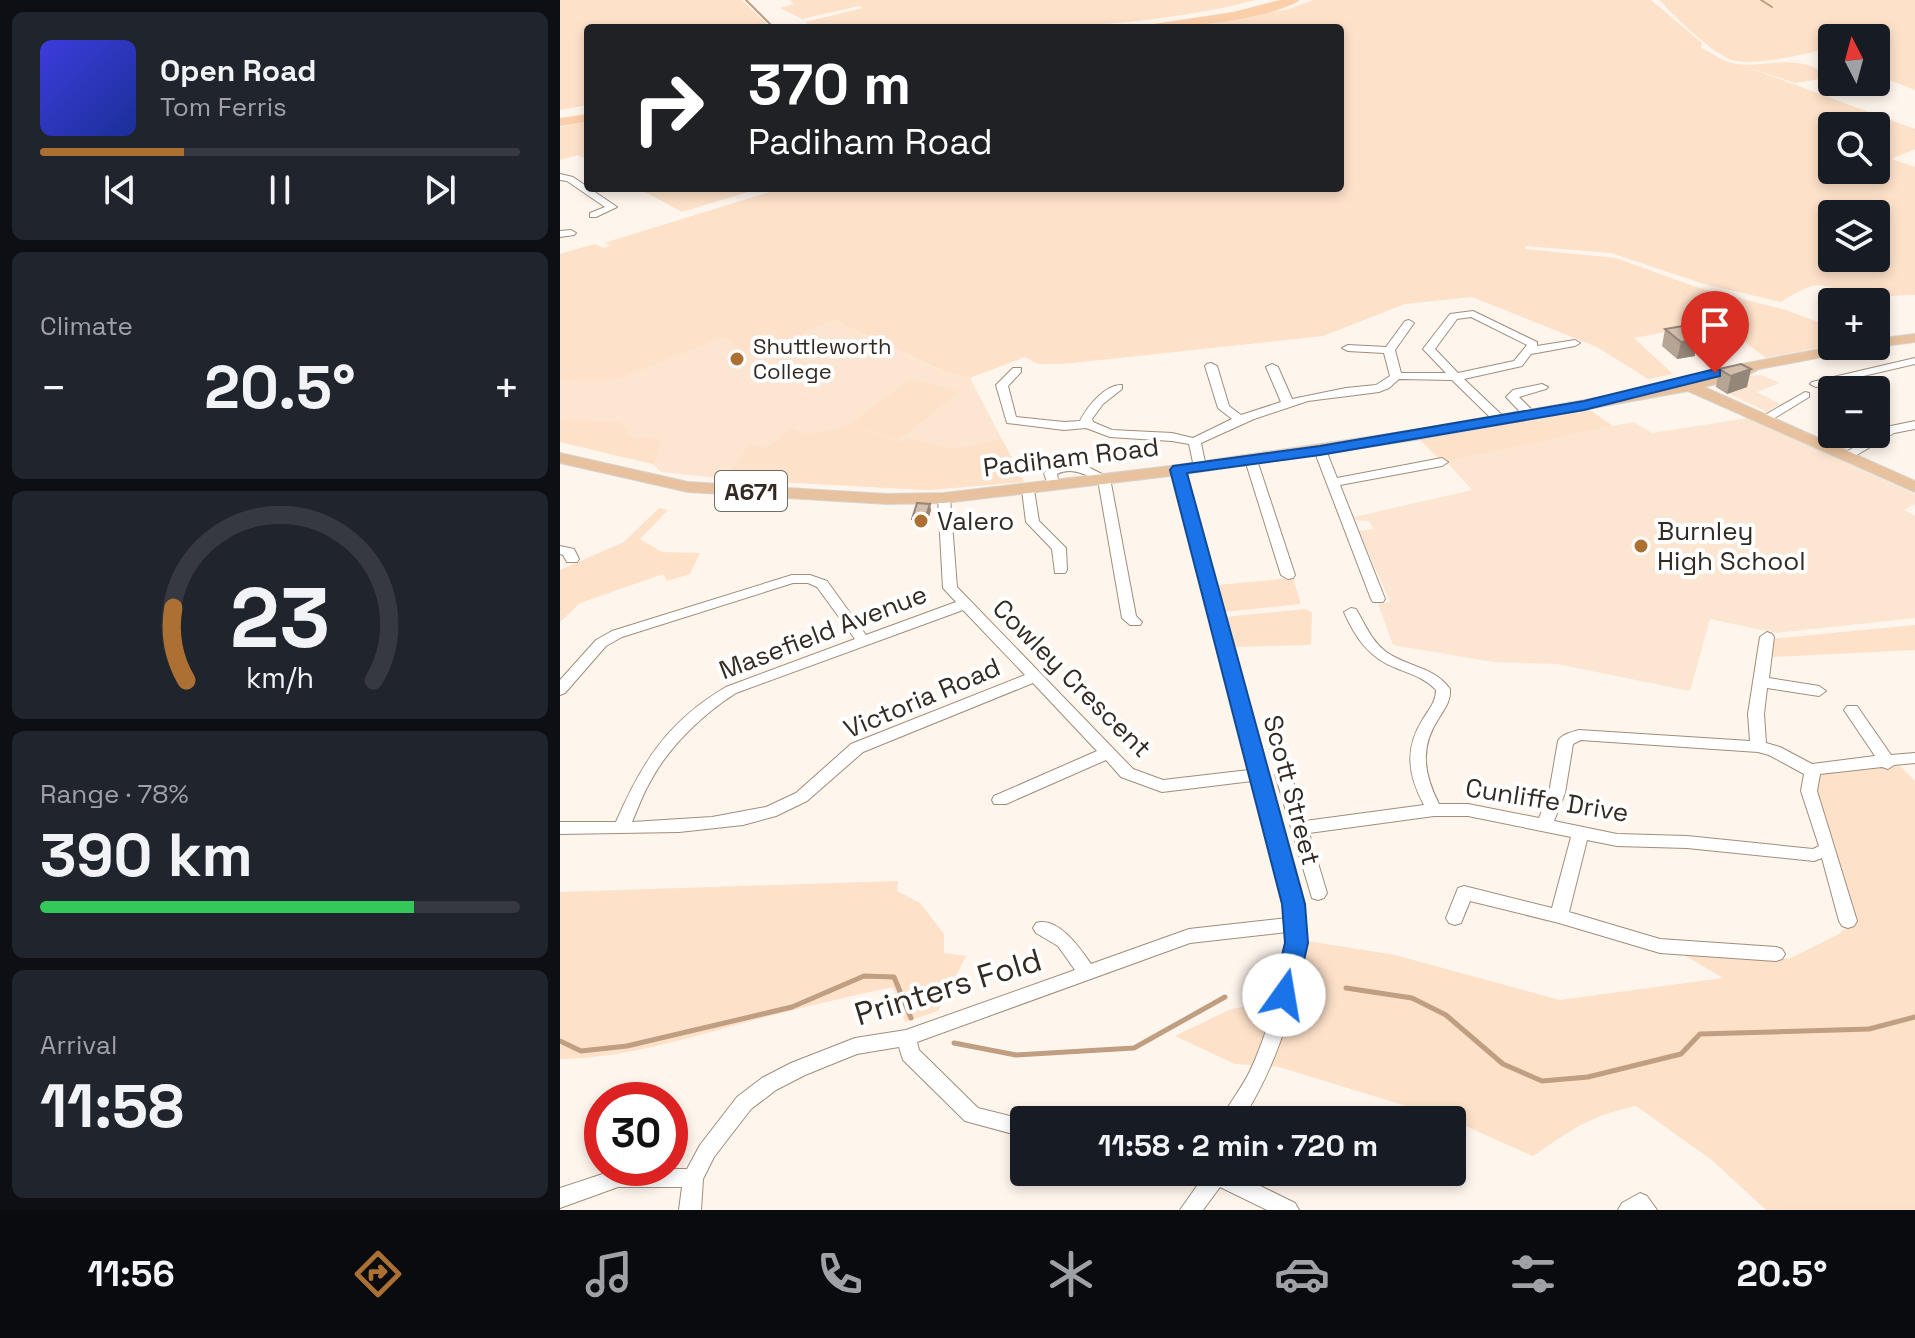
<!DOCTYPE html>
<meta charset="utf-8">
<style>
body{margin:0;font-family:"Space Grotesk",sans-serif;background:#20242c;color:#f1f3f6;height:100vh;display:flex;flex-direction:column;font-size:30px;white-space:nowrap}
*{box-sizing:border-box;margin:0}
p{font-size:26px;color:#9ea1a6}
.icon{flex:none;width:44px;height:44px;fill:none;stroke:currentColor;stroke-width:2;stroke-linecap:round;stroke-linejoin:round}
.map{position:relative;flex:1;overflow:hidden}
.panel{display:flex;flex-direction:column;gap:12px;padding:12px;background:#0d0f14;width:560px}
.panel>*{flex:none}
.hud{position:absolute;left:24px;top:24px;width:760px;height:168px;border-radius:8px;box-shadow:0 4px 12px #0003;background:#202124;color:#fff;overflow:hidden}
.needle{width:52px;rotate:354deg}
.controls{position:absolute;left:1258px;top:24px;display:grid;gap:16px}
.controls a{display:grid;place-items:center;width:72px;height:72px;border-radius:8px;background:#171b24;box-shadow:0 4px 12px #0003;font-size:40px}
.speed{position:absolute;left:24px;top:1082px;display:flex;gap:16px;font-size:40px;font-weight:700;text-align:center}
.speed>*{display:grid;place-content:center;width:104px;height:104px;border-radius:50%;background:#171b24;box-shadow:0 4px 12px #0003;line-height:1}
.speed .limit{border:12px solid #d22;background:#fff;color:#111}
.pin{position:absolute;display:grid;place-items:center;width:68px;height:68px;color:#fff;margin:-82px -34px;border-radius:50% 50% 50% 0;rotate:-45deg;box-shadow:0 0 8px #0007}
.pin .icon{rotate:45deg}
.me{position:absolute;width:88px;margin:-44px;rotate:13deg;stroke-linejoin:round;filter:drop-shadow(0 0 6px #0008)}
.turn{display:flex;align-items:center;gap:28px;height:168px;padding:0 32px;font-size:36px}
.turn .icon{width:104px;height:104px;stroke-width:2.5}
.turn b{display:block;font-size:56px;line-height:68px}
.big{font-size:60px;font-weight:700;line-height:1.1}
.panel .widget{flex:1;display:flex;flex-direction:column;justify-content:center;gap:12px;min-width:0;padding:0 28px;border-radius:12px;background:#20242c}
.panel .dial{align-items:center;gap:0}
.dial svg{height:208px;overflow:visible;fill:none;stroke:#363941;stroke-width:7;stroke-linecap:round;text-anchor:middle}
.dial text{fill:#f1f3f6;stroke:none}
.song{display:flex;align-items:center;gap:24px}
.cover{width:96px;height:96px;border-radius:12px;background:linear-gradient(135deg,hsl(240 70% 55%),hsl(230 70% 35%))}
.played{height:8px;border-radius:4px;background:linear-gradient(90deg,#ac7033 30%,#363941 30%)}
.keys{display:flex;justify-content:space-around;direction:ltr}
.heat{display:flex;justify-content:space-between;align-items:center;font-size:44px;direction:ltr}
.charge{height:12px;border-radius:6px;background:linear-gradient(90deg,#34c759 78%,#363941 0)}
.trip{position:absolute;left:450px;top:1106px;width:456px;height:80px;border-radius:8px;background:#171b24;box-shadow:0 4px 12px #0003;font-weight:700;line-height:80px;text-align:center}
.dock{display:flex;height:128px;justify-content:space-around;align-items:center;background:#090b0e;color:#9ea1a6}
.dock .icon{width:56px;height:56px}
.dock .active{color:#ac7033}
.dock b{font-size:36px;color:#f1f3f6}
main{display:flex;flex:1;min-height:0}
.map>svg:first-child{display:block}
</style>
<main>
<section class="panel">
<div class="widget">
<div class="song"><i class="cover"></i><div><b>Open Road</b><p>Tom Ferris</p></div></div>
<div class="played"></div>
<div class="keys"><svg class="icon" aria-label="previous" viewBox="0 0 24 24"><path d="M18 5L8 12l10 7zM5 5v14"/></svg><svg class="icon" aria-label="pause" viewBox="0 0 24 24"><path d="M8 5v14M16 5v14"/></svg><svg class="icon" aria-label="next" viewBox="0 0 24 24"><path d="M6 5l10 7-10 7zM19 5v14"/></svg></div>
</div>
<div class="widget"><p>Climate</p>
<div class="heat"><a>−</a><b class="big">20.5°</b><a>+</a></div>
</div>
<div class="widget dial"><svg viewBox="0 0 100 80">
<path d="M14 69A42 42 0 1 1 86 69"/>
<path d="M14 69A42 42 0 0 1 9 41" stroke="#ac7033"/>
<text x="50" y="56" font-size="32" font-weight="700">23</text>
<text x="50" y="72" font-size="11">km/h</text>
</svg></div>
<div class="widget"><p>Range · 78%</p><b class="big">390 km</b><div class="charge"></div></div>
<div class="widget"><p>Arrival</p><b class="big">11:58</b></div>
</section>
<div class="map">
<svg width="1355" height="1210" viewBox="0 0 1355 1210">
<rect width="100%" height="100%" fill="#fef5ed"/>
<path fill="#fce5d1" d="M121,229L274,320L384,372L410,378L464,482L368,490L167,479L101,472L93,464L0,442V254L35,244L43,248Z
M1201,375L1220,383L1197,392L1220,404L1207,412L1153,386L1177,377Z
M1188,418L1355,494V504L1344,510L1355,516V618L1216,633L1150,619L1130,691L997,664L933,662L833,645L818,604L830,602L799,531L814,529L809,521L795,520L794,517L912,490L885,460L1074,422L1092,433Z"/>
<path fill="#fde1c9" fill-rule="evenodd" d="M0,0H182L211,28H28V105L0,110Z
M230,0H696C550,37 399,28 251,28L245,22L303,8L299,6L242,19L220,8L234,4Z
M753,0H1091L1142,43L1141,48C1152,53 1164,62 1176,64C1210,68 1235,51 1272,77L1235,83L1181,65L1355,129V149L1332,159L1355,167V295C1336,293 1323,300 1305,297C1258,290 1268,272 1221,302L1144,284L1051,253L965,246V249L1056,258L1139,288L1226,310L1272,327V345L1206,358L1158,322L1074,338L1113,374L1088,379L1037,347L912,297L845,304L763,336L503,364H477L465,357L410,378L385,372L274,320L189,354L163,337L58,379L0,380V254L35,244L43,248L51,246L44,243L223,188H780V28H685L681,24L660,28H618L729,9ZM1272,126H1316V170H1272ZM1272,214H1316V258H1272Z
M1100,0H1355V90L1316,75V38H1272V48C1247,53 1196,67 1172,60C1153,54 1113,16 1100,0Z
M28,122V160L18,155L0,160V127Z
M78,188H201L122,212Z
M350,379L399,392L339,440L289,425Z
M1024,406L1053,426L882,462L855,435Z
M0,420L58,422L69,430L66,434L73,439L86,437L102,440L93,464L0,442Z
M281,424L340,442L348,438L394,449L442,439L464,482L368,490L167,479L189,444L207,448L232,428L245,434L279,429Z
M99,508L108,510L80,539L102,552L140,553L130,574L107,581L103,574L20,603L0,622V570L64,542Z
M733,578L741,604L663,612L657,585Z
M746,609L752,613L751,645L672,647L665,617Z
M1355,625V650L1211,657L1209,639Z
M1340,766L1355,781V1210H1206L1153,1161L1076,1106C1031,1115 1011,1130 973,1156L892,1120L719,1067L675,1064L615,1036L671,1009L734,998L747,941L835,955L1000,1000L1163,978L1119,952L1229,959L1279,934L1296,918L1249,791L1252,771Z
M338,881L337,891L360,903L384,934V953L406,956L378,1011L345,1022L333,987C280,998 228,1011 176,1025C118,1041 61,1058 0,1059V892Z"/>
<g fill="none" stroke-linecap="round" stroke-linejoin="round">
<path stroke="#bf9e81" stroke-width="2" d="M186,0L214,28
M1201,0L1212,7"/>
<path stroke="#bf9e81" stroke-width="5" d="M786,988L852,998L886,1015L943,1064L982,1081L1028,1077L1121,1054L1140,1034L1309,1029L1355,1017
M0,1041L21,1051L67,1046L232,1007L304,976L334,977L351,1018
M394,1043L456,1055L574,1048L665,997"/>
<path fill="#fbcfa9" fill-rule="evenodd" d="M720,0H740C713,19 622,28 587,28L593,24L673,12Z
M28,114V122L0,126V118Z"/>
<g stroke="#a18d7b" stroke-width="2">
<path id="minor" d="M0,174L13,177L57,207L36,217H30V213L45,207L7,181L0,180Z
M11,230L16,233L14,235L0,237V231Z
M913,311L977,342V346L1015,340L1020,343L1015,346L971,354L962,366L904,379L944,417V423H936L892,380L839,379L829,388L819,392L748,401L694,419L641,443L646,467L640,471L634,467L629,444L612,441L550,437L526,428L504,430L447,423L436,385L453,368H461V372L448,386L456,417L504,422L520,421C527,407 545,384 562,385V389L543,404L532,419L533,422L552,430L612,433L633,438L672,419L658,408L645,366L647,364L651,363L657,366L669,406L681,415L721,402L706,367L712,364L718,367L732,399L786,388L816,385L830,376L824,353L788,351L782,348L788,345L826,347L845,321L849,320L854,323L835,350L841,373H886L863,349L890,314ZM911,317L967,345L954,361L898,373L875,349L897,319Z
M1355,358V364L1256,387L1250,384L1252,382Z
M982,384L988,387L986,389L959,397L974,412V418H966L946,397L953,390Z
M1245,392L1249,393V397L1208,422H1200L1198,419Z
M1355,421V429L1334,433L1290,459L1286,460L1280,456L1326,427Z
M760,446L766,450L777,478L882,458L888,462L882,466L780,485L825,599L823,602H813L811,599L754,450Z
M691,456L697,460L735,575L733,578L728,579L721,575L685,460Z
M504,463L528,467L550,478L576,616L582,622L580,625H570L562,618L538,480C524,474 511,467 497,474L499,486L497,489H489L484,473L492,467Z
M618,466L624,470L746,924C739,994 720,1060 682,1120H661C669,1103 682,1088 690,1071C710,1028 722,979 727,932L630,943L357,1042L359,1050L418,1108L466,1120H464V1137L405,1121L343,1060L339,1047L297,1054L245,1075L216,1090L191,1109L154,1157L143,1179L141,1210H119L122,1187H58L0,1208V1188L58,1169H127L140,1145L177,1097L202,1078L231,1063L295,1038L346,1030L515,970L498,946L476,933L473,928L476,923C498,916 520,948 531,964L629,929L727,918L692,781L602,792L561,777L546,760L446,804H434L432,800L434,796L537,751L473,683L303,752L247,801L216,816L183,825L119,832L0,834V822H56C82,762 108,721 166,687L295,639L257,587L248,583H233L62,637L46,646L5,693L0,695V680L36,640L52,631L232,575H250L267,581L306,635L396,602L383,588L378,498L384,494L390,498L397,587L573,769L603,780L689,770L612,470ZM403,610L465,675L291,744L236,793L206,807L152,817L72,822C78,808 83,794 90,782C109,746 142,715 176,693Z
M468,486L474,490L479,521L506,548L507,570L505,573H495L492,549L466,522L462,490Z
M0,546L14,549L19,559L17,562H7L3,555L0,554Z
M791,608L796,609C805,624 811,640 825,651C846,667 874,666 890,689C891,701 885,708 879,718C859,748 864,774 879,804H908L979,818L989,793L998,741C1002,734 1012,732 1019,730L1190,741L1188,714L1200,637L1207,632L1212,634L1214,637L1209,678L1259,686L1266,691L1259,696L1207,688L1204,714L1206,743L1220,747L1252,764L1315,756L1284,710L1287,706H1297L1331,755L1355,753V763L1334,765L1328,769L1322,767L1260,774L1257,791L1297,921L1294,926L1288,928L1282,926L1279,921L1262,858L1254,861L1127,848L1057,846L1027,840L1009,912L1100,939L1216,947L1222,949L1225,954L1222,959L1216,961L1100,953L999,923L910,901L901,923L895,925L889,923L886,918L898,888L904,886L992,908L1011,837L908,816H874L749,833L767,893L764,898L758,900L752,898L715,774L717,770H729L731,774L745,821L864,805C848,775 844,749 863,719C869,709 876,702 876,690C865,678 850,674 836,668C809,658 795,637 784,612ZM1021,740L1198,752L1209,755L1244,774L1241,791L1259,846L1253,849L1127,836L1057,834L994,821L1005,793L1013,744Z
M607,1172H672L735,1203L739,1210H707L660,1187L643,1210H620L639,1183L610,1179Z
M1080,1193L1087,1196L1097,1210H1058L1062,1203Z"/>
</g>
<g stroke="#d6d5d3" stroke-width="2">
<path id="major" d="M1355,334V342L1316,347L1311,346H1316V339Z
M1276,346H1306L1299,350L1199,369L1184,377L1144,387L1355,481V492L1128,391L855,440L618,475L384,503L327,504L128,492L0,463V453L128,482L327,494L384,493L618,465L855,430L1131,381L1174,371L1177,365L1182,364Z"/>
</g>
<use href="#minor" fill="#fff" fill-rule="evenodd"/>
<use href="#major" fill="#e8c29e" fill-rule="evenodd"/>
</g>
<path fill="#b6a494" d="M1140,316L1180,328L1176,346L1135,352V356L1117,359L1102,346L1105,329L1138,324Z
M1181,364L1187,387L1167,394L1156,387L1159,369Z
M371,510L366,526H353L352,519Z"/>
<path fill="#948678" d="M1180,328L1176,346L1135,352V356L1117,359L1121,342L1135,336Z
M1191,369L1187,387L1167,394L1171,376Z
M370,504L371,510L366,526L365,519Z"/>
<path fill="#d4bfac" stroke="#948678" stroke-width="2" d="M1158,313L1180,328L1135,336L1138,339L1121,342L1105,329L1146,322L1140,316Z
M1181,364L1191,369L1171,376L1159,369Z
M357,503L370,504L365,519H352Z"/>
<path fill="#1a73e8" stroke="#114b97" stroke-width="2" d="M1155,369L1160,370V376L1024,410L760,455L627,473L745,904L748,943L736,995L733,1002L724,1005L715,1002L712,995L725,943L722,904L610,470L613,466L760,446L1024,401Z"/>
<g fill="#ac7033" stroke="#fff" stroke-width="3">
<circle cx="177" cy="359" r="8"/>
<circle cx="361" cy="521" r="8"/>
<circle cx="1081" cy="546" r="8"/>
</g>
<g text-anchor="middle" dominant-baseline="central" stroke-width="8" stroke-linejoin="round" paint-order="stroke">
<g font-size="22" fill="#332b23" stroke="#fff" text-anchor="start">
<text x="193" y="346">Shuttleworth<tspan x="193" dy="25">College</tspan></text>
</g>
<rect fill="#fff" stroke="#706b65" stroke-width="2" x="155" y="471" width="72" height="40" rx="6"/>
<g font-size="24" font-weight="bold" fill="#332b23">
<text x="191" y="491">A671</text>
</g>
<g font-size="26" fill="#332b23" stroke="#fff">
<text transform="translate(511 457) rotate(-7)">Padiham Road</text>
<text transform="translate(263 632) rotate(-21)">Masefield Avenue</text>
<text transform="translate(512 678) rotate(45)">Cowley Crescent</text>
<text transform="translate(362 698) rotate(-23)">Victoria Road</text>
<text transform="translate(732 790) rotate(75)">Scott Street</text>
<text transform="translate(987 800) rotate(9)">Cunliffe Drive</text>
</g>
<g font-size="26" fill="#332b23" stroke="#fff" text-anchor="start">
<text x="377" y="521">Valero</text>
<text x="1097" y="531">Burnley<tspan x="1097" dy="30">High School</tspan></text>
</g>
<g font-size="32" fill="#332b23" stroke="#fff">
<text transform="translate(388 987) rotate(-17)">Printers Fold</text>
</g>
</g>
</svg>
<div class="controls">
<a><svg class="needle" viewBox="-14 -14 28 28"><path d="M0-13l5 13h-10z" fill="#e53935"/><path d="M0 13l5-13h-10z" fill="#9ea1a6"/></svg></a>
<a><svg class="icon" aria-label="search" viewBox="0 0 24 24"><circle cx="10" cy="10" r="6"/><path d="M15 15l6 6"/></svg></a>
<a><svg class="icon" aria-label="layers" viewBox="0 0 24 24"><path d="M12 4l9 5-9 5-9-5zM3 14l9 5 9-5"/></svg></a>
<a>+</a>
<a>−</a>
</div>
<div class="speed"><div class="limit">30</div></div>
<div class="pin" style="left:1155px;top:373px;background:#d93025"><svg class="icon" aria-label="arrive" viewBox="0 0 24 24"><path d="M6 21V4h12l-3 4 3 4H6"/></svg></div>
<svg class="me" style="left:724px;top:995px" viewBox="-20 -20 40 40"><circle r="19" fill="#fff"/><path d="M0-13L10 11 0 6-10 11z" fill="#1a73e8"/></svg>
<div class="trip">11:58 · 2 min · 720 m</div>
<div class="hud">
<div class="turn"><svg class="icon" aria-label="right" viewBox="0 0 24 24"><path d="M7 20v-9h11M14 6l5 5-5 5"/></svg><div><b>370 m</b>Padiham Road</div></div>
</div>
</div>
</main>
<nav class="dock">
<b>11:56</b>
<svg class="icon active" aria-label="directions" viewBox="0 0 24 24"><path d="M12 3l9 9-9 9-9-9zM9 14v-3h6M13 9l2 2-2 2"/></svg>
<svg class="icon" aria-label="music" viewBox="0 0 24 24"><path d="M9 18V5l10-2v13"/><circle cx="6" cy="18" r="3"/><circle cx="16" cy="16" r="3"/></svg>
<svg class="icon" aria-label="phone" viewBox="0 0 24 24"><path d="M5 4h4l2 5-3 2q2 4 5 5l2-3 5 2v4C11 20 4 13 5 4z"/></svg>
<svg class="icon" aria-label="climate" viewBox="0 0 24 24"><path d="M12 3v18M4 7l16 10M4 17L20 7"/></svg>
<svg class="icon" aria-label="car" viewBox="0 0 24 24"><path d="M5 17H2v-5l4-1 3-4h7l3 4 3 1v5h-3M9 17h6M6 11h13"/><circle cx="7" cy="17" r="2"/><circle cx="17" cy="17" r="2"/></svg>
<svg class="icon" aria-label="filters" viewBox="0 0 24 24"><path d="M4 7h16M4 17h16"/><circle cx="9" cy="7" r="2"/><circle cx="15" cy="17" r="2"/></svg>
<b>20.5°</b>
</nav>
